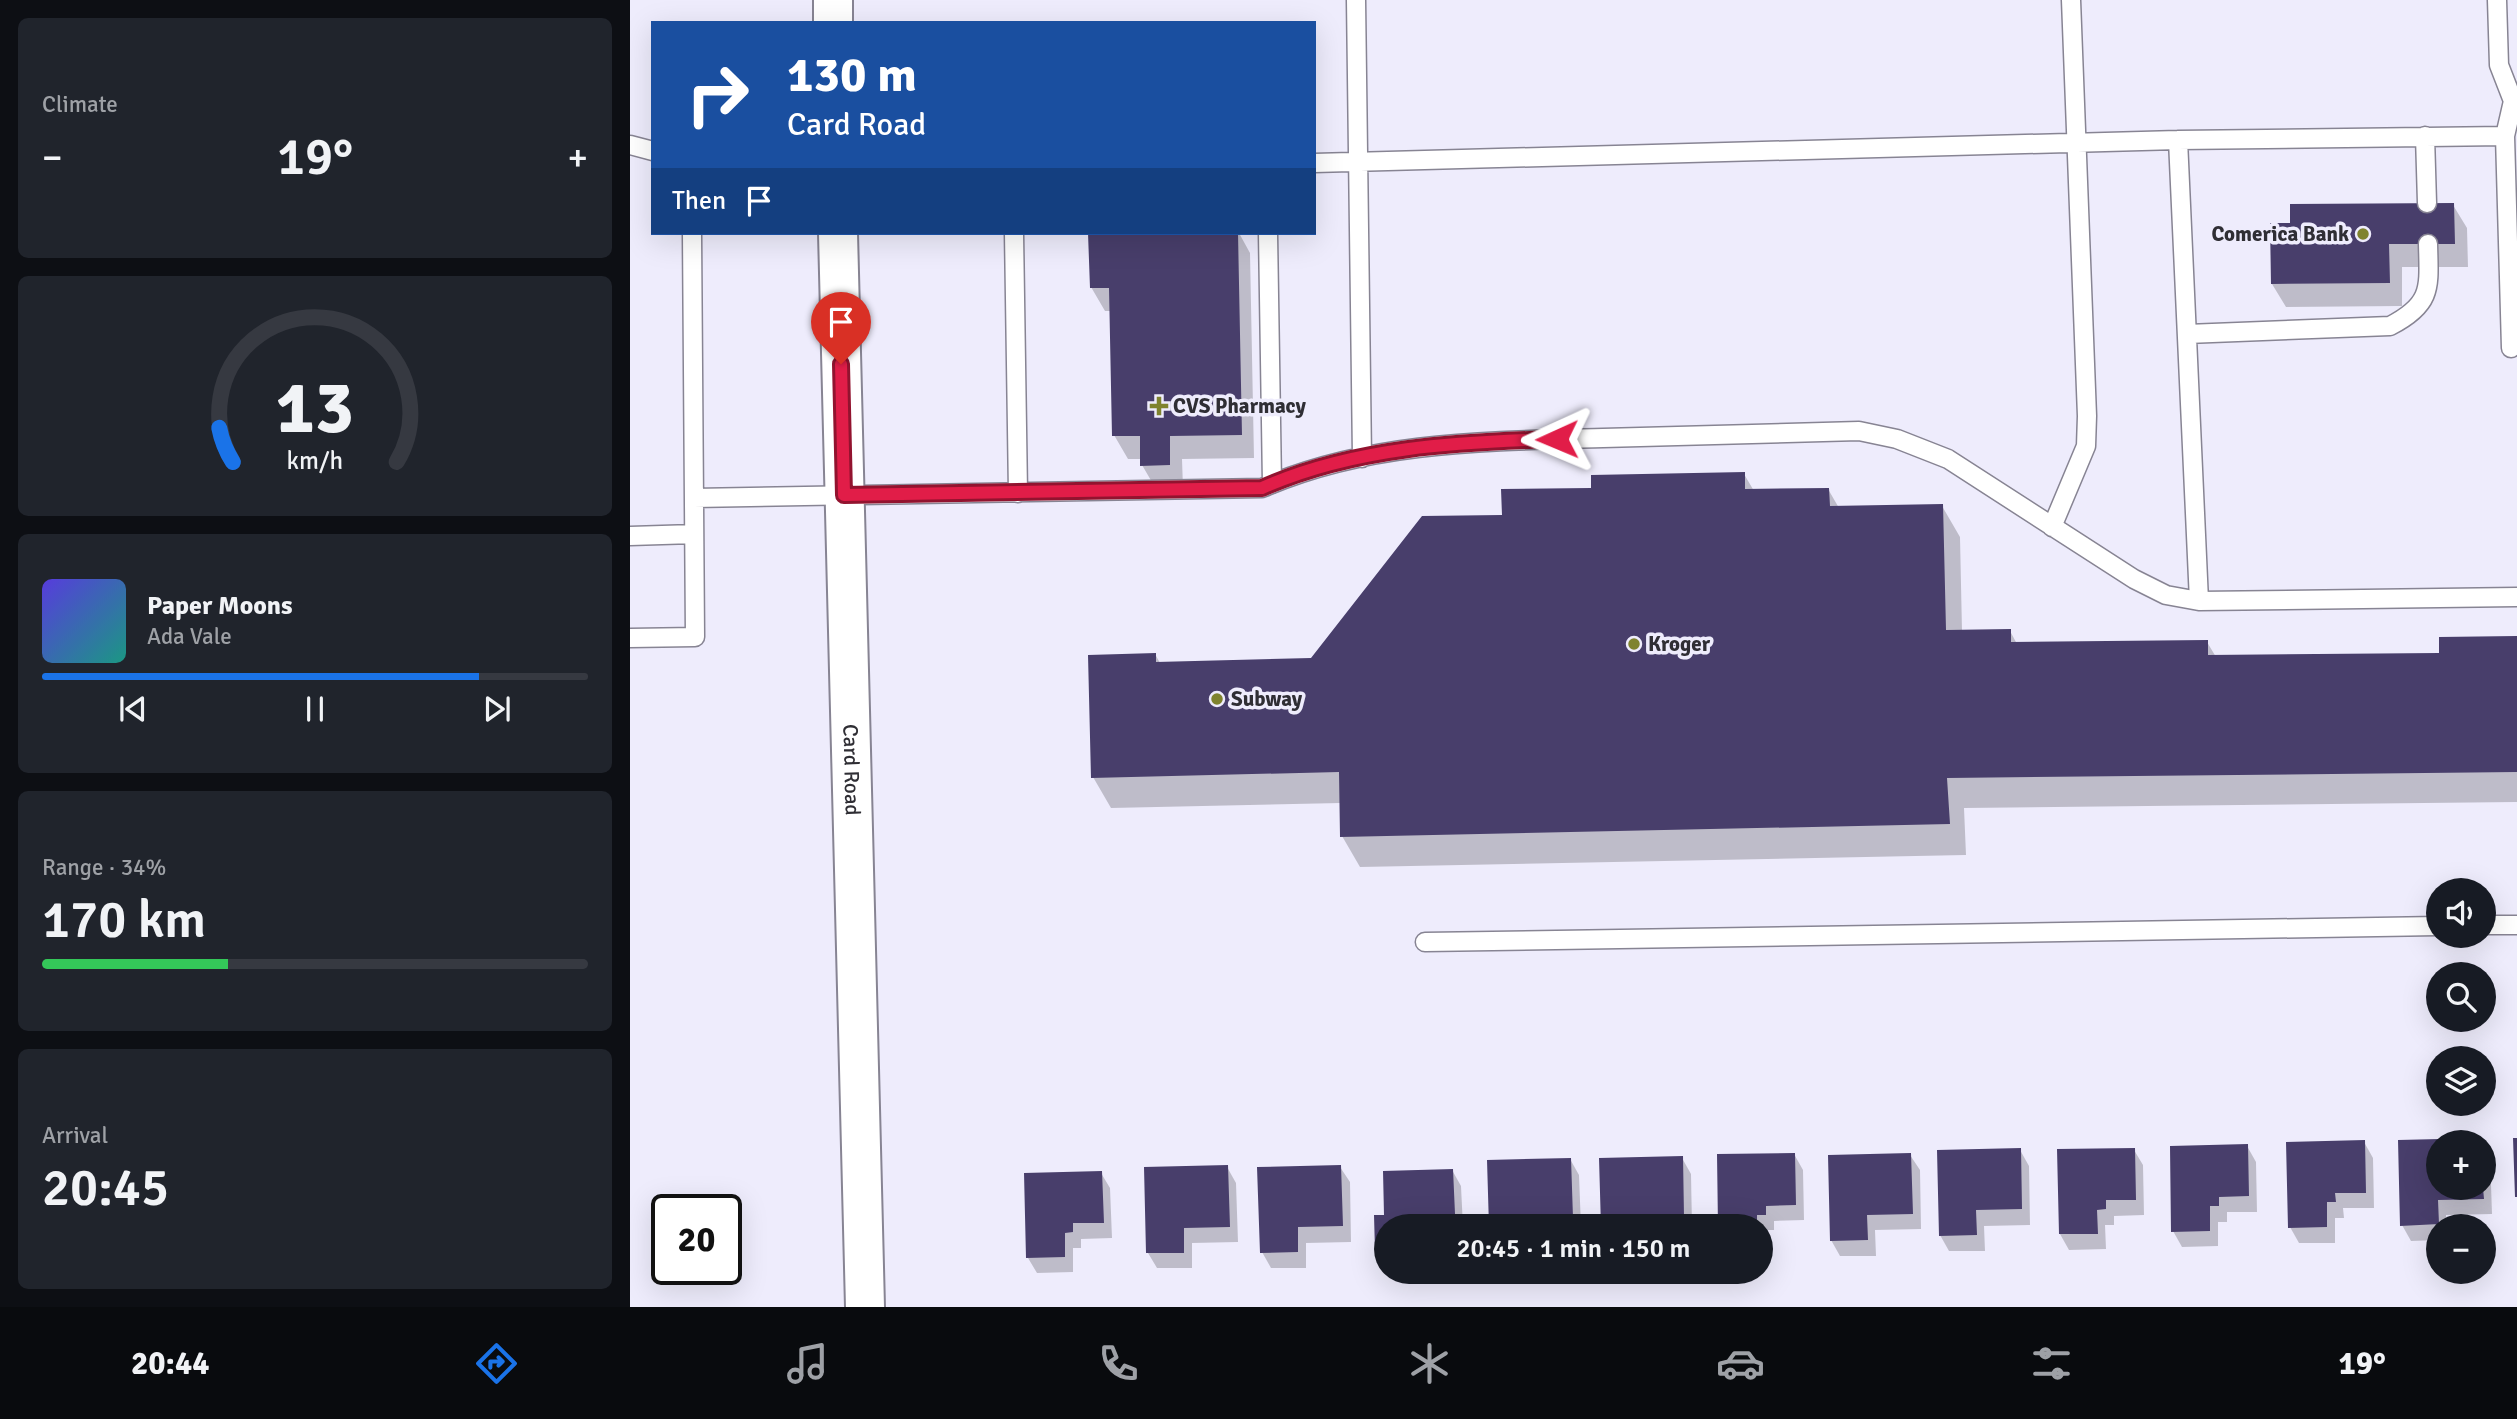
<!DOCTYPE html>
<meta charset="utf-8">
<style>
body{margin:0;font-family:Signika,sans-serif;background:#20242c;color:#f1f3f6;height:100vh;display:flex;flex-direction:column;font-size:26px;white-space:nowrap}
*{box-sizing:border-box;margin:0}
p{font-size:23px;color:#9ea1a6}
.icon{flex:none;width:38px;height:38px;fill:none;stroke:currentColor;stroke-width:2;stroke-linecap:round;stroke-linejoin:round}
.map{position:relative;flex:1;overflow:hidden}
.drawer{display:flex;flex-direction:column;gap:18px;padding:18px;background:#0d0f14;width:630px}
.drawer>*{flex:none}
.hud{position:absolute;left:21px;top:21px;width:665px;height:214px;border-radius:0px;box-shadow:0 7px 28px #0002;background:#1a4fa0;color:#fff;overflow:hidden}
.fabs{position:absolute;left:1796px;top:878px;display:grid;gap:14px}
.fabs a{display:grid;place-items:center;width:70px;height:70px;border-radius:50%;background:#171b24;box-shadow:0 7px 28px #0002;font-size:35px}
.speed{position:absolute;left:21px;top:1194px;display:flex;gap:14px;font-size:35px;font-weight:700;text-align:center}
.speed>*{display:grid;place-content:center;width:91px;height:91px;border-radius:50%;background:#171b24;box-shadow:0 7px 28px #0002;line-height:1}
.speed .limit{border:4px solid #111;border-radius:10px;background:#fff;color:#111}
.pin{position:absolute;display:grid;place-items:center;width:60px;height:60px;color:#fff;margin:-72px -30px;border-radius:50% 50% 50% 0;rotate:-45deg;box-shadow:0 0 7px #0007}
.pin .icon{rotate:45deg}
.me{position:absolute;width:77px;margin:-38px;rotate:269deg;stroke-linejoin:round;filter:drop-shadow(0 0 5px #0008)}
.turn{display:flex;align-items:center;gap:24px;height:147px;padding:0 21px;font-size:32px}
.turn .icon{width:91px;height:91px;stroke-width:2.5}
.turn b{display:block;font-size:49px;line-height:60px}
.then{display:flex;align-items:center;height:66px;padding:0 21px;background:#0003;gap:14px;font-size:26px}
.big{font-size:52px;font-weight:600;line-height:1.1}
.drawer .widget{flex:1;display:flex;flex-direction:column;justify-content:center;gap:10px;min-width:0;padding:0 24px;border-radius:10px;background:#20242c}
.drawer .dial{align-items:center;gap:0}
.dial svg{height:182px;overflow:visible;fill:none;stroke:#363941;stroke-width:7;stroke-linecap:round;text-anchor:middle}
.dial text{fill:#f1f3f6;stroke:none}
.song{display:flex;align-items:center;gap:21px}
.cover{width:84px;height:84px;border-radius:10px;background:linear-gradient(135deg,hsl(250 70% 55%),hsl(170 70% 35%))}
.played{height:7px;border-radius:4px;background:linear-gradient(90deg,#1a73e8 80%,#363941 80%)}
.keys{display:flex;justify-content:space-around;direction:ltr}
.heat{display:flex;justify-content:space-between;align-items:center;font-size:38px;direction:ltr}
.charge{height:10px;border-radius:5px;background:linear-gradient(90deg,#34c759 34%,#363941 0)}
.trip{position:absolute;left:744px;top:1214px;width:399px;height:70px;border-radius:35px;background:#171b24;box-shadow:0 7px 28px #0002;font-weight:600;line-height:70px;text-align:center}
.menu{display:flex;height:112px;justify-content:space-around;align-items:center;background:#090b0e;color:#9ea1a6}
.menu .icon{width:49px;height:49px}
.menu .on{color:#1a73e8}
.menu b{font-size:32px;color:#f1f3f6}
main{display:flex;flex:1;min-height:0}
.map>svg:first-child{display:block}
</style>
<main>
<section class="drawer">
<div class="widget"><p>Climate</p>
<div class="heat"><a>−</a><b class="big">19°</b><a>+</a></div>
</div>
<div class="widget dial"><svg viewBox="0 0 100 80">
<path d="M14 69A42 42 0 1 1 86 69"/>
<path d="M14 69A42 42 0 0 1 8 54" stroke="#1a73e8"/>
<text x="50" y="56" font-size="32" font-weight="700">13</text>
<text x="50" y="72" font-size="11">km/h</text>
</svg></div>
<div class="widget">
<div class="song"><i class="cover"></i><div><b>Paper Moons</b><p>Ada Vale</p></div></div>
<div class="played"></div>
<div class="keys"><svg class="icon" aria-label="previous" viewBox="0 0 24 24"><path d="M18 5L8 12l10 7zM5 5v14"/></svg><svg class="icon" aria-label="pause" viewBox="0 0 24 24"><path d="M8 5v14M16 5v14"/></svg><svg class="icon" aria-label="next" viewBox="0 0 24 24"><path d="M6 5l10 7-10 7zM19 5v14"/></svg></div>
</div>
<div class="widget"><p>Range · 34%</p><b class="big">170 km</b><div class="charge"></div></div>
<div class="widget"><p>Arrival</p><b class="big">20:45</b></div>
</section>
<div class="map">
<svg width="1887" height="1307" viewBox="0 0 1887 1307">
<rect width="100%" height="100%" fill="#eeecfc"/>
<path fill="#0003" d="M1823,205L1837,228L1838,267H1772V306L1656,307L1642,284Z
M460,233H609L620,253L624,458L552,459L553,488L526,489L512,465V459H498L484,435L482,311H475L461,287Z
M1114,474L1124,491L1198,489L1209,508L1312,506L1330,537L1332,631H1380L1387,644L1577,642L1586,657L1810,655L1887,638V802L1334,808L1336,855L730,867L712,836L711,803L481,808L463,777L525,654L530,663L682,660L873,516L963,489Z
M1851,1139L1853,1143H1808V1188H1853V1143L1860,1155L1862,1214L1816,1215V1227H1808V1240L1781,1241L1772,1225L1770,1142Z
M1734,1142L1743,1158L1744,1208H1713L1714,1218H1705V1243H1669L1660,1227Z
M1617,1146L1626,1162L1627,1212H1597V1222H1588V1246L1552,1247L1543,1231Z
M1390,1150L1399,1166L1400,1225L1354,1226L1355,1251H1319L1310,1235Z
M1504,1150L1513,1165L1514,1215L1484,1216V1225H1475L1476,1249L1439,1250L1430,1234Z
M1164,1154L1173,1170L1174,1220L1144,1221V1230H1135L1136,1255H1130V1227H1090Z
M1280,1155L1290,1170L1291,1229L1245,1230L1246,1256H1210L1201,1240Z
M1052,1158L1061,1174L1062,1227H972Z
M940,1159L949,1175L951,1227H861Z
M597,1167L606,1183L608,1242L562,1243V1268H527L518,1253Z
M710,1167L720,1182L721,1242L676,1243V1268H641L632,1252Z
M822,1170L831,1186L833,1227H756V1266L747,1251L756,1217Z
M471,1173L480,1188L482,1238L451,1239V1248H443V1272L407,1273L398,1258Z"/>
<path fill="#483e6b" d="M1824,203L1825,244H1759L1760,283L1641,284L1640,223H1660V204Z
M458,233H608L612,435L540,436V465L510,466V436H482L479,288H460Z
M1115,472V489L1199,488L1200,506L1313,504L1316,630L1381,629V642L1578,640V655L1809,653V637L1887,636V772L1317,778L1320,824L710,837L709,772L461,778L458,655L526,653V662L681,658L792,516L872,515L871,489L961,488V475Z
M1852,1138V1143H1808V1188H1853L1854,1199L1808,1200L1809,1224L1770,1226L1768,1140Z
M1883,1138H1887V1197H1885Z
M1735,1140L1736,1193H1705L1706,1202H1697V1227L1658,1228L1656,1142Z
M1618,1144L1619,1196L1589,1197V1206H1580V1231L1541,1232L1540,1146Z
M1391,1148L1392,1209L1346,1210L1347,1235L1309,1236L1307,1150Z
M1505,1148L1506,1200H1476V1209L1467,1210L1468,1234H1429L1427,1149Z
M1165,1153L1166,1205L1136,1206V1215H1127V1227H1088L1087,1154Z
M1281,1153L1283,1214L1237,1215L1238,1240L1200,1241L1198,1155Z
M1053,1156L1054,1217L1009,1218V1227H971L969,1158Z
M941,1158L943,1218L897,1219V1227H859L857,1160Z
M598,1165L600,1227L554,1228V1253H516L514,1167Z
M711,1165L713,1226L668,1227V1252L630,1253L627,1167Z
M823,1169L825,1214L782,1215V1227H756V1251H745L744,1215H754L753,1171Z
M472,1171L474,1223H443V1232L435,1233V1257L396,1258L394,1173Z"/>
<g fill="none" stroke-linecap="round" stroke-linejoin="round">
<g stroke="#878493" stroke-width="21">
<path id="service" d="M726,0L732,458
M1867,0L1869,65L1883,101L1887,103
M1795,136L1797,203
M1548,140L1569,601
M0,145L23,151
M684,163L1548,140L1875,136
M384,233L388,493
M638,233L642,484
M1557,334L1760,326C1803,304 1799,287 1798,244
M1881,348L1875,136L1883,101
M64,498L632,488C739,441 859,441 973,438C1059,436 1144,433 1229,431L1267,439L1318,459L1504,579L1536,595L1569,601L1887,597
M1422,527L1456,446L1457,416L1441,0
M0,536L64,534
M0,638L65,637L62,233
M1853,925H1887
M795,942L1808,926"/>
</g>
<g stroke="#878493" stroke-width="42">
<g id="tertiary">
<path d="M203,0V23"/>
<path id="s1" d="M208,233L235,1307"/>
</g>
</g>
<use href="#service" stroke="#fff" stroke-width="18"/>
<use href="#tertiary" stroke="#fff" stroke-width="38"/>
</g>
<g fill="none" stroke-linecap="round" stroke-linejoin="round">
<g stroke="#92132f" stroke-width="18">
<path id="route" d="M211,364L214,495L632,488C724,447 828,442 927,439"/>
</g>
<use href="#route" stroke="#e11d48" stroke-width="12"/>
</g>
<g fill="#7f832e" stroke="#eeecfc" stroke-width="2.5">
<circle cx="1733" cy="234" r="7"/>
<path d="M525.5 395.5h7v7h7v7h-7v7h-7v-7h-7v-7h7z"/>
<circle cx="1004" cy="644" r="7"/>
<circle cx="587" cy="699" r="7"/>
</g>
<g text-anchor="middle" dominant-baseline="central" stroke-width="7" stroke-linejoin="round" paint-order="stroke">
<g font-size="21" font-weight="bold" fill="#2f2e34" stroke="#eeecfc" text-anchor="start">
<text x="1719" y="234" text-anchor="end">Comerica Bank</text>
<text x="543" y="406">CVS Pharmacy</text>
<text x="1018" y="644">Kroger</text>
<text x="601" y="699">Subway</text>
</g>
<g font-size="21" fill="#2f2e34" stroke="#eeecfc">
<text stroke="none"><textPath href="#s1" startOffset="537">Card Road</textPath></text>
</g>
</g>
</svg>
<div class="fabs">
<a><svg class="icon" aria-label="sound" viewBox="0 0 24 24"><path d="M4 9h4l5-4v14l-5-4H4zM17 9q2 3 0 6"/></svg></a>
<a><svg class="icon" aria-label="search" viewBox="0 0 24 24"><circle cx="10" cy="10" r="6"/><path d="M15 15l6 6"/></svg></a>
<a><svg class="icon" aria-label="layers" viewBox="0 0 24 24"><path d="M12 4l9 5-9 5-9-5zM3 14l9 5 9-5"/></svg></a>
<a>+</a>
<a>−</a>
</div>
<div class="speed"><div class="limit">20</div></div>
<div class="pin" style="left:211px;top:364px;background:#d93025"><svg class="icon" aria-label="arrive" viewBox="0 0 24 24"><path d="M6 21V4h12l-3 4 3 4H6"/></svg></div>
<svg class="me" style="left:927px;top:439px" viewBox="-20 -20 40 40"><path d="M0-17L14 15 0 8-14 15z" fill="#e11d48" stroke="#fff" stroke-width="4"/></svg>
<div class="trip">20:45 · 1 min · 150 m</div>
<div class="hud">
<div class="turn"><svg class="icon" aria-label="right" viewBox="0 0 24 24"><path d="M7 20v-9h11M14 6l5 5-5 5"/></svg><div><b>130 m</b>Card Road</div></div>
<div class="then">Then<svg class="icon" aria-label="arrive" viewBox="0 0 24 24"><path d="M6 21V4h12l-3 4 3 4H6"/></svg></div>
</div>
</div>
</main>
<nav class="menu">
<b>20:44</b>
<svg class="icon on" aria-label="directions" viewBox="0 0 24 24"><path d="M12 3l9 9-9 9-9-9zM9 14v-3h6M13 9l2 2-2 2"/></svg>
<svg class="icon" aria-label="music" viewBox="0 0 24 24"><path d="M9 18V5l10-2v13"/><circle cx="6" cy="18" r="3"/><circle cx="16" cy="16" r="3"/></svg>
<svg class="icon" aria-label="phone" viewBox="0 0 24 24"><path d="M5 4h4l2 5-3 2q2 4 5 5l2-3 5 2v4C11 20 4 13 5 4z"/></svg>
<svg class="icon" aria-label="climate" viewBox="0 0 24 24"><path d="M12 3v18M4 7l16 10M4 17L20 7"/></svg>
<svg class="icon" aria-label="car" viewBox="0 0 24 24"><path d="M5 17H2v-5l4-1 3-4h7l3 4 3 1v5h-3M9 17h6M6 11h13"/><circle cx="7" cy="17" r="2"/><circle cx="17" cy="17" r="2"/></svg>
<svg class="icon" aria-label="filters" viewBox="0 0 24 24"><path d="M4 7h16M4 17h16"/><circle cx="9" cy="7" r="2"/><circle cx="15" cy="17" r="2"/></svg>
<b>19°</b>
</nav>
